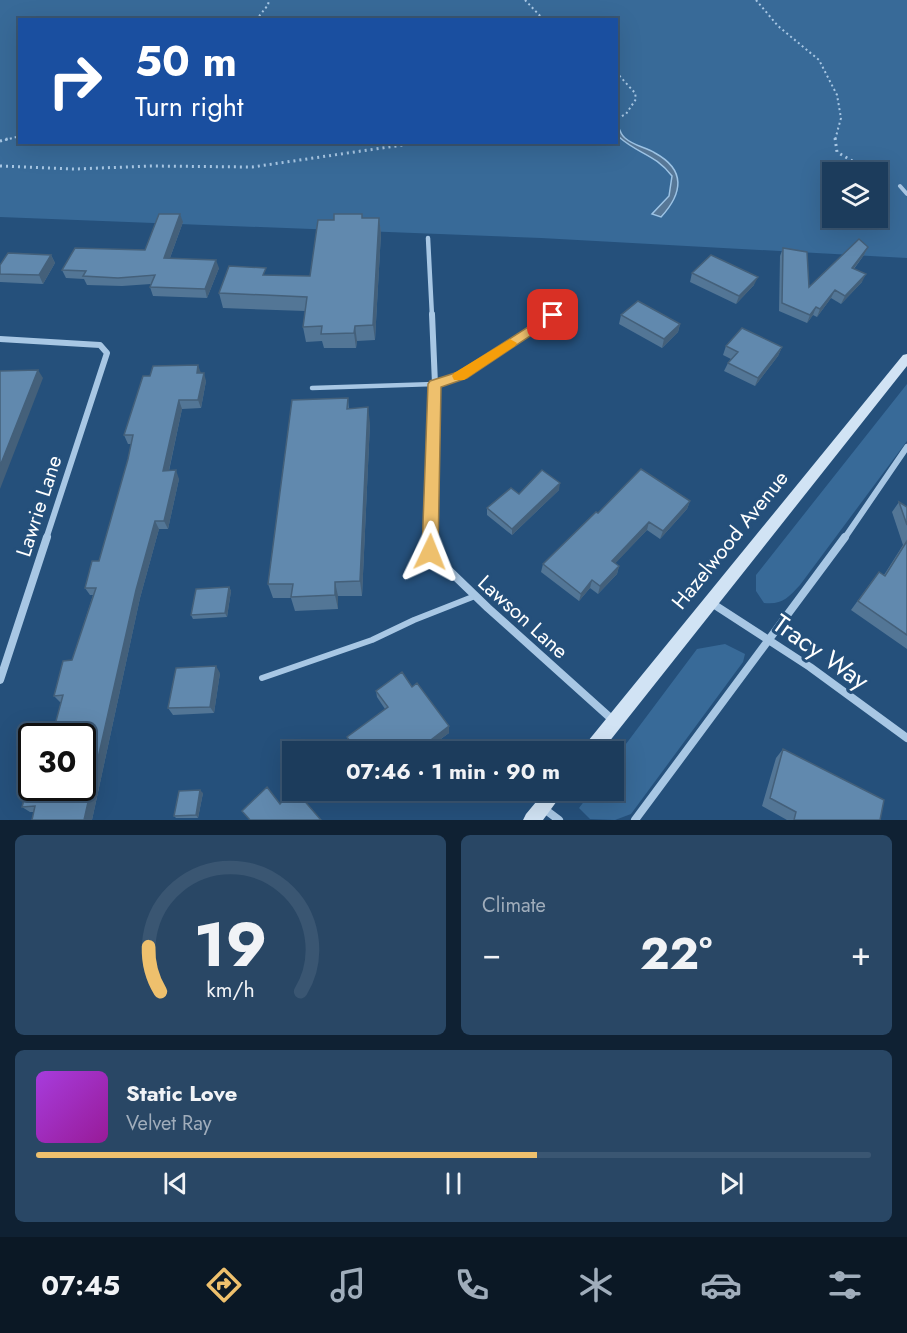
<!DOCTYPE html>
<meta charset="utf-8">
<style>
body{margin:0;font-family:Jost,sans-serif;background:#294765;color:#f1f3f6;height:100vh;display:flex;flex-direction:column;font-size:22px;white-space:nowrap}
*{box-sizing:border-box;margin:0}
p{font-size:20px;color:#a0adbb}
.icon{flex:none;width:33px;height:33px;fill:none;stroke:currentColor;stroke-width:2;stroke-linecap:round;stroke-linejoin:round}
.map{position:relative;height:820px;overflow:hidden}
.drawer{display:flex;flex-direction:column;gap:15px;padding:15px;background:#0f2133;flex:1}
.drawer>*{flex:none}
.guide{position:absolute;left:18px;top:18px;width:600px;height:126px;border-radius:0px;box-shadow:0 6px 24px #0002,0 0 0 2px #3a5672;background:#1a4fa0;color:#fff;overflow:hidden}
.controls{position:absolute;left:822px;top:162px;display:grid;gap:12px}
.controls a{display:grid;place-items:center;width:66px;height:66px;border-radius:0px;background:#1c3c5c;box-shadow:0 6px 24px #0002,0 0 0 2px #3a5672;font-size:30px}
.speed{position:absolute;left:18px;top:723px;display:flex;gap:12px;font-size:30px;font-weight:700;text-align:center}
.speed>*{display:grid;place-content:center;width:78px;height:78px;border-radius:50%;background:#1c3c5c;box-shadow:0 6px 24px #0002,0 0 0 2px #3a5672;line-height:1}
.speed .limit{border:3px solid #111;border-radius:9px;background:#fff;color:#111}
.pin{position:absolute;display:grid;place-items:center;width:51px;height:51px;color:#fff;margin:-26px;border-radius:12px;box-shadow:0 3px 9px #0006}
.me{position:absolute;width:66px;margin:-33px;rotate:2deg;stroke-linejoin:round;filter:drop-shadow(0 0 4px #0008)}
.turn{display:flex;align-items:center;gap:21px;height:126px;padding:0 18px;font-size:27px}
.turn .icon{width:78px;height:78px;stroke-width:2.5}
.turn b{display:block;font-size:42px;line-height:51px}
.big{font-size:45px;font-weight:700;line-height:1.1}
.drawer .card{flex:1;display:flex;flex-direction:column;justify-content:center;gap:9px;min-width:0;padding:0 21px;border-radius:9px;background:#294765}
.drawer .dial{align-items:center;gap:0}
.dial svg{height:156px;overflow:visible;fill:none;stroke:#3a5672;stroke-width:7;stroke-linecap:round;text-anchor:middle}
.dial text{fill:#f1f3f6;stroke:none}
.song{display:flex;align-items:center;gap:18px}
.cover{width:72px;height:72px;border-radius:9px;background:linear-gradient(135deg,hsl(280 70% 55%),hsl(300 70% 35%))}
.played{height:6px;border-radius:3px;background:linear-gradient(90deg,#eec06d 60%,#3a5672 60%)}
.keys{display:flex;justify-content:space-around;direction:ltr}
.heat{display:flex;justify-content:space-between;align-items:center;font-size:33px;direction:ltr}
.drawer .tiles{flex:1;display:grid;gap:15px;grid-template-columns:1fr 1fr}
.card:last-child{grid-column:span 2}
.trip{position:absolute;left:282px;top:741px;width:342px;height:60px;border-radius:0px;background:#1c3c5c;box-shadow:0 6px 24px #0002,0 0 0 2px #3a5672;font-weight:700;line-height:60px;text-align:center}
.tabs{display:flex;height:96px;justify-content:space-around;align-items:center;background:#0b1825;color:#a0adbb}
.tabs .icon{width:42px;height:42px}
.tabs .selected{color:#eec06d}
.tabs b{font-size:27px;color:#f1f3f6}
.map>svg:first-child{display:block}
</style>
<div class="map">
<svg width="907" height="820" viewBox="0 0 907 820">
<rect width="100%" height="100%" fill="#25507b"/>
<path fill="#386a98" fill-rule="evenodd" d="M0,0H907V258L541,238L0,217ZM20,20H616V142H20ZM832,172H878V218H832Z
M907,384V441L800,585C788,598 782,605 764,603L756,591V575Z
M725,644L745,654L743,662L631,814L615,820L590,819L579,808L592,791L614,790V760L697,649Z"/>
<path fill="#577796" stroke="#9cc3e5" stroke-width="1.5" d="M617,122C619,128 620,134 625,138C634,146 645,147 655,153C686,170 683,193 661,217L652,214L669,196L672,176C655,154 638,154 619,137Z"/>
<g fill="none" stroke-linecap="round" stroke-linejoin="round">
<path stroke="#a8c7e4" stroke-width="2" stroke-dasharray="2 3" stroke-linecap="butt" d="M525,0L544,20
M756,0L778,26L819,60L837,95L841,118L835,140
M256,20L268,5L269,0
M616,72L635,93L636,99L626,114L616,119
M5,140L20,136"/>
<path stroke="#a8c7e4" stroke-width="3" stroke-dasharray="2 4" stroke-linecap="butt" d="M835,138L837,152L871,172
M0,141L11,138
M0,166L75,169L151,166L252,167L423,142
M878,176L888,181"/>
<path stroke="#a8c7e4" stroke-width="4" d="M900,186L907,194"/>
<path stroke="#a8c7e4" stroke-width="4.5" d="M312,388L435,384L462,375L553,315"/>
<path stroke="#a8c7e4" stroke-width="6" d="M262,678L372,640L414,620L475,596"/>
<path stroke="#a8c7e4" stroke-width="4.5" d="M428,238L432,316"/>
<path stroke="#a8c7e4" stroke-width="6" d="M0,339L100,345L107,353L46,539
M430,539L435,384L432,314
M844,539L907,447"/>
<path stroke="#a8c7e4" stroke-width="8" d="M430,537V552L488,608L615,722
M710,602L810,667L907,738
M0,680L47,537
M543,808L559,820
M635,820L845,537"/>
<path fill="#d1e3f4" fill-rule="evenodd" d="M907,354V366L601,752H582L584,746L903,355Z
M546,790H565L543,820H523L526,814Z"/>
</g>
<path fill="#537696" d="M362,218H379L381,233L375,340L357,341L356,348H324L322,341L306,342L303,327L305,311L223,308L219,293L310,276Z
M183,222L170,258L219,268L207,298L153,296L150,287L151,284L122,286L87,285L84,279L66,278L62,270L145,250Z
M868,247L864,255L854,269L862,282L841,304L831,298L817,317L813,315L807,323L779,311L780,256L783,248L809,287Z
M51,255L55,263L43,284L0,282V265Z
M692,273L754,285L736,304L690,282Z
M621,315L680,324L678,332L662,348L619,324Z
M726,346L782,347L778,356L755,386L724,371L728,363L731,359L723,355Z
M201,373L206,381L201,408L182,409L169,471L179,479L168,529H159L140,598L92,820H32L34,812H30L22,807L82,788L61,702H60L54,696L72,660L93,595H90L85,588L99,561L128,459L131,444H128L124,435Z
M348,398L349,409L370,423L362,596H338V609L295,611L291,598H273L268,584Z
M559,490L512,535L487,515V508L519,494Z
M690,501L687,509L660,539L647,530L615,563L619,566L617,574L598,594L590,588L579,601L541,572L543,564L598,513Z
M899,502L907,507V649L851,610L872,581L884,575L903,545L892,512Z
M229,587L231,591L227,617L193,619L191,615Z
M220,673L214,713L173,715L168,708Z
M412,687L449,726V733L434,744L436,752H354L349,743L347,737L385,709L377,697L376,691Z
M783,749L880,820H787L762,806L776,758Z
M203,793L198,818H176L174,816Z"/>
<path fill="#44607a" d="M180,214L183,222L167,266L164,258Z
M379,218L381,233L375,340L373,325Z
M868,247L864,255L848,276L852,268Z
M51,255L55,263L43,284L39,275Z
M216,260L219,268L207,298L205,289Z
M866,274L862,282L841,304L845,296Z
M758,277L754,285L736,304L739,296Z
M835,290L831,298L817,317L820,309Z
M816,307L813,315L807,323L810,315Z
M680,324L678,332L662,348L664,339Z
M355,326L357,341L356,348L354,333Z
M782,347L778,356L755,386L758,378Z
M198,365L201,373H197Z
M38,370L43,378L0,489V466Z
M204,373L206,381L201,408L198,400Z
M179,400L182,409L167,479L163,471Z
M368,407L370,423L362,596L360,581Z
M176,470L179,479L168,529L164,521Z
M560,483L559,490L512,535V529Z
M690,501L687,509L660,539L663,531Z
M155,521L159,529L140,598L92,820H84L136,590Z
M649,522L647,530L610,569L612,561Z
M619,566L617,574L598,594L600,586Z
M592,580L590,588L579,601L581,594Z
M335,582L338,596V609L335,595Z
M229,587L231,591L227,617L225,613Z
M216,666L220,673L214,713L210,707Z
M449,726V733L431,746V740Z
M200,790L203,793L198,818L196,815Z"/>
<path fill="#6189ae" stroke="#44607a" stroke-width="1.5" d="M159,214H180L164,258L216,260L205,289L150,287L155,275L118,278L83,276L86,271L62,270L75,248L145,250Z
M334,214H362V218H379L373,325L355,326L354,333L321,334L322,326L303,327L307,297L219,293L229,266L266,268L263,275L310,276L318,220H334Z
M859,239L868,247L852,268L866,274L845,296L835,290L820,309L816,307L810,315L782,303L783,248L807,252L809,287Z
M8,253L51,255L39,275L0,274V265Z
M711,255L758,277L739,296L692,273Z
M638,301L680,324L664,339L621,315Z
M742,328L782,347L758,378L728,363L738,352L726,346Z
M198,365L197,373H204L198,400H179L163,471L176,470L164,521H155L136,590L84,820H32L35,806L22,807L32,773V788H82V736H52L63,695L54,696L63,661L72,660L96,588H85L92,561H99L128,459L133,435H124L143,376H150L153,366Z
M38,370L0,466V371Z
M348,398L347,409L368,407L360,581L335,582V595L291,597L293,584H268L292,400Z
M641,469L690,501L663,531L649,522L612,561L619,566L600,586L592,580L581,594L543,564L596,512L598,513Z
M542,470L560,483L512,529L487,508L511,488L519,494Z
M899,502L907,507V525Z
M907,541V635L858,601L879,572L885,576Z
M229,587L225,613L191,615L196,589Z
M216,666L210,707L168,708L176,668Z
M402,672L412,687L417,683L449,726L431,740L436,747L431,752H357L347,737L388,707L376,691Z
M783,749L884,800L880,820H794L796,812L770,798Z
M267,787L280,804L292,789V790H295L321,820H250L242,811Z
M200,790L196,815L174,816L179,791Z"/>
<path fill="#eec06d" stroke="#9b7d47" stroke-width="1.5" d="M553,311L557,312V318L467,378L441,387L438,552L435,557L430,559L424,557L422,552L428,384L430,381L458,372Z"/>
<path fill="#f59e0b" d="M510,339L517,343L515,346L464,380H454L452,376L454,373Z"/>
<g text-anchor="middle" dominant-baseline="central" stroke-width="6" stroke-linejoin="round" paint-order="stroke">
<g font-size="21" fill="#fff" stroke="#25507b">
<text transform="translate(39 506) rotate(-72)">Lawrie Lane</text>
<text transform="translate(730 540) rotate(-51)">Hazelwood Avenue</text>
<text transform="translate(523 617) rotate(42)">Lawson Lane</text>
</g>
<g font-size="26" fill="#fff" stroke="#25507b">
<text transform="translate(821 652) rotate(35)">Tracy Way</text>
</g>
</g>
</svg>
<div class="controls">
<a><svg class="icon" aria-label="layers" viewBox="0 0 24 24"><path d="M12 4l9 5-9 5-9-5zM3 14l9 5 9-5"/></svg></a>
</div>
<div class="speed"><div class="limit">30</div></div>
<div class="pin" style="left:553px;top:315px;background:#d93025"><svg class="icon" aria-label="arrive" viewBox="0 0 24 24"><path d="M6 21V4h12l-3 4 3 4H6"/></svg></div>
<svg class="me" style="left:430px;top:552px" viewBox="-20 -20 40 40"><path d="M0-17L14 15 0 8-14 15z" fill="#eec06d" stroke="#fff" stroke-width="4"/></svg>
<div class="trip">07:46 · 1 min · 90 m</div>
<div class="guide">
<div class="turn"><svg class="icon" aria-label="right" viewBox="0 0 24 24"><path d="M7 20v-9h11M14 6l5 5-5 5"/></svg><div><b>50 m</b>Turn right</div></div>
</div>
</div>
<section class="drawer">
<div class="tiles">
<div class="card dial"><svg viewBox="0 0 100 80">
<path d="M14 69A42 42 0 1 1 86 69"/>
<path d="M14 69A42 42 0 0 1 8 46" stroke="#eec06d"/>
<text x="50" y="56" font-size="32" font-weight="700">19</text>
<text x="50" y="72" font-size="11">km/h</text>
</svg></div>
<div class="card"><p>Climate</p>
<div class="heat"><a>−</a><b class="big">22°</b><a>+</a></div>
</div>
<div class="card">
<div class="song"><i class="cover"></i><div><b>Static Love</b><p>Velvet Ray</p></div></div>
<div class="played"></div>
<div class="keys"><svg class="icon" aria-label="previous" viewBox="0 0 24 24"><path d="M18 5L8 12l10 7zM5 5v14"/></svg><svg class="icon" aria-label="pause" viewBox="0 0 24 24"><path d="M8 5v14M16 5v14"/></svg><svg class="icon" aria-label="next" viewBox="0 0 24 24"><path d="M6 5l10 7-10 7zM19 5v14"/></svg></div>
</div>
</div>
</section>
<nav class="tabs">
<b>07:45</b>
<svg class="icon selected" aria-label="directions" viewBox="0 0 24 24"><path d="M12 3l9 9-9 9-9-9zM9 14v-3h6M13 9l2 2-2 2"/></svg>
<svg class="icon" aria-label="music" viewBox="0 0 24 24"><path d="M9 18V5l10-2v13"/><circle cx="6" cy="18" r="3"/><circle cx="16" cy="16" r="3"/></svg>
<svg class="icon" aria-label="phone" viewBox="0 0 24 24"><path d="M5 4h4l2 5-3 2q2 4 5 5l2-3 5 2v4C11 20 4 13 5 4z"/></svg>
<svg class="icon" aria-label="climate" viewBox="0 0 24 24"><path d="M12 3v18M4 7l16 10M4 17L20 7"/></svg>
<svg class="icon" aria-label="car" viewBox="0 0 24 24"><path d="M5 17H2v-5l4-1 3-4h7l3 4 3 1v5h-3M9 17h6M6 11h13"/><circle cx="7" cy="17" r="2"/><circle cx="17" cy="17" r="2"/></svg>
<svg class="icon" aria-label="filters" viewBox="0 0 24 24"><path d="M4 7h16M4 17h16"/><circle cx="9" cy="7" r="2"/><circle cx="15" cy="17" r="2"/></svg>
</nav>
